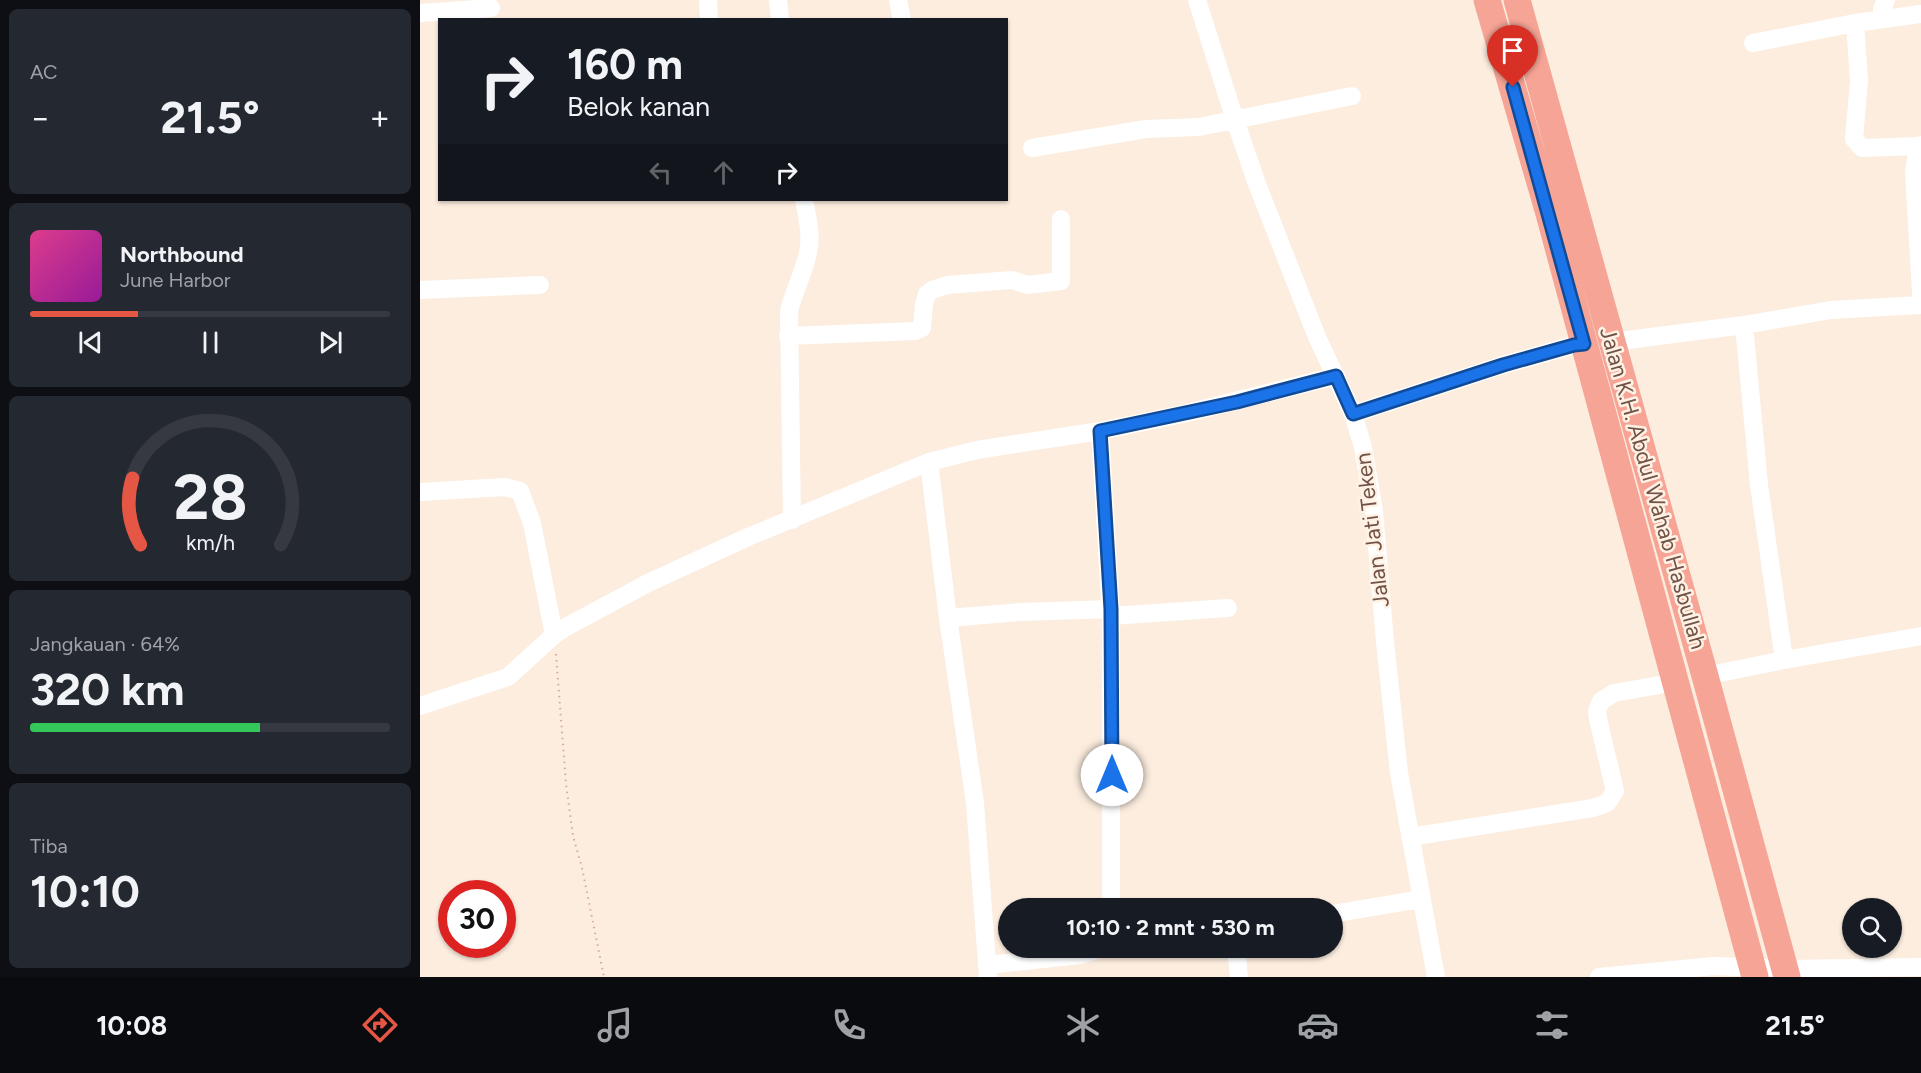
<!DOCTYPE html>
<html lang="id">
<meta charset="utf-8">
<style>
body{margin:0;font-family:Figtree,sans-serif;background:#242831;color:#f1f3f6;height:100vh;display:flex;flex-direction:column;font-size:22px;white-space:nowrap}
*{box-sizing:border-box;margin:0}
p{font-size:20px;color:#9ea1a6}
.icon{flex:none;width:33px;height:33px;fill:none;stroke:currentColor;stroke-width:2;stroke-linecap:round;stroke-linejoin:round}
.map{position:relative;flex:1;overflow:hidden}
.side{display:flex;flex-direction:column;gap:9px;padding:9px;background:#0d0f14;width:420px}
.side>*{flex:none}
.top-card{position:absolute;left:18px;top:18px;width:570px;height:183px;border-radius:0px;box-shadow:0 2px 4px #0004;background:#171b24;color:#f1f3f6;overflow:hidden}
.fabs{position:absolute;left:1422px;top:898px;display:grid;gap:12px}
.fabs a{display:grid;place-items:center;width:60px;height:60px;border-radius:50%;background:#171b24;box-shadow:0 2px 4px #0004;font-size:30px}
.speed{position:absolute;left:18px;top:880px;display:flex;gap:12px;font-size:30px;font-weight:700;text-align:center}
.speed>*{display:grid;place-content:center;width:78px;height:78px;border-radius:50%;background:#171b24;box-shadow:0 2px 4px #0004;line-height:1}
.speed .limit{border:9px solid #d22;background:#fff;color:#111}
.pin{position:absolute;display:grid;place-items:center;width:51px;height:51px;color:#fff;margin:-62px -26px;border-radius:50% 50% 50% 0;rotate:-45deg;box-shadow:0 0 6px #0007}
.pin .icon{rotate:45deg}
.me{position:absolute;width:66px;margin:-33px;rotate:0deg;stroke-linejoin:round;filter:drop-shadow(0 0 4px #0008)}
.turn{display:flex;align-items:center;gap:21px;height:126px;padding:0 30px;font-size:27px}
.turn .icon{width:78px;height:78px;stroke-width:2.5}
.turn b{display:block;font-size:42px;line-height:51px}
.lanes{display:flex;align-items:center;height:57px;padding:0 30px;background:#0003;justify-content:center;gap:30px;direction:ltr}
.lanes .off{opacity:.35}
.big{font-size:45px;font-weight:700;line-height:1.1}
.side .tile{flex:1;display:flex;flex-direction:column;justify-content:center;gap:9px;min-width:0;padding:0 21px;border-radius:9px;background:#242831}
.side .dial{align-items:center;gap:0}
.dial svg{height:156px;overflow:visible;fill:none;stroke:#363941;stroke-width:7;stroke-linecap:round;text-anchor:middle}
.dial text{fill:#f1f3f6;stroke:none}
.song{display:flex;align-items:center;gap:18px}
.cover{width:72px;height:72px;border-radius:9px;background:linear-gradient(135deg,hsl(330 70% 55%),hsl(300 70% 35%))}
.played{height:6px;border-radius:3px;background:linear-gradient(90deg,#e65644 30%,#363941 30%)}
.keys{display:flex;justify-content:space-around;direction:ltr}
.heat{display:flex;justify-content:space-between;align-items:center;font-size:33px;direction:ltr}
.charge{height:9px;border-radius:4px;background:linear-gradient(90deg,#34c759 64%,#363941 0)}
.trip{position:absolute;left:578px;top:898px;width:345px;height:60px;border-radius:30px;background:#171b24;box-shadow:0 2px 4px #0004;font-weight:700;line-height:60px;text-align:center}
.tab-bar{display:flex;height:96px;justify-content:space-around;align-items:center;background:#090b0e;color:#9ea1a6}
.tab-bar .icon{width:42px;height:42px}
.tab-bar .active{color:#e65644}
.tab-bar b{font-size:27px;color:#f1f3f6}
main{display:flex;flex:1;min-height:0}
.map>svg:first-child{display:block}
</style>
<main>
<section class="side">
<div class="tile"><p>AC</p>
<div class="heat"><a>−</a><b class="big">21.5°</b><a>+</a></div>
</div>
<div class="tile">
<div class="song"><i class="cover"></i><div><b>Northbound</b><p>June Harbor</p></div></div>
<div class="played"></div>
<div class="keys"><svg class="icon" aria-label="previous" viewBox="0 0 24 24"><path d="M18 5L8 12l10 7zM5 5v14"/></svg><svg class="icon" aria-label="pause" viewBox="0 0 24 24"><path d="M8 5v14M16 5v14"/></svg><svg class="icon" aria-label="next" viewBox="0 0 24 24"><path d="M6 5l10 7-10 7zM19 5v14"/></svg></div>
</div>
<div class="tile dial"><svg viewBox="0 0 100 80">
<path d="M14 69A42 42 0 1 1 86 69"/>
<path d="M14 69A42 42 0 0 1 10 35" stroke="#e65644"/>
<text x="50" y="56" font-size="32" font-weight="700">28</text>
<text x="50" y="72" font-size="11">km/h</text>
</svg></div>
<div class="tile"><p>Jangkauan · 64%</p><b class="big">320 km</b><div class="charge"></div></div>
<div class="tile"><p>Tiba</p><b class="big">10:10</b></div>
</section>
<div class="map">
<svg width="1501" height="977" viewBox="0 0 1501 977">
<rect width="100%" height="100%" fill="#fceddf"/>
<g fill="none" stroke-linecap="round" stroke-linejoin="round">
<path stroke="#d5ab9b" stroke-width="2" stroke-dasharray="1.5 4.5" stroke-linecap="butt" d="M136,654L146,784L153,836L162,868L184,977"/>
<path stroke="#fff" stroke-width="18" d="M288,0L289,20
M358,0L360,20
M478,0L482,20
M777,0L815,120L837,184L897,337L933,414L943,447L954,511L965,642L979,773L1016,977
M0,13L71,8
M1462,19V9L1466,0
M1435,23L1439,81L1434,139L1442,148L1498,146
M1333,43L1435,23L1501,14
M1501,145L1498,146L1494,172L1501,293
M612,148L726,129L779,127L932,96
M0,290L120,285
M1324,325L1339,485L1364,660
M368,336L495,331L502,328L504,304L507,294L512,290L527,285L592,280L607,285L641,281V219
M1192,342L1324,325L1411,310L1501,305
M933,414L1083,365L1154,345L1164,344
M680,431L691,616V909
M509,462L528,618L555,803L568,977
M0,492L85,487L100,491L112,523L134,635
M372,520L369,311C374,290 386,269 389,247C391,231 387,215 384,200
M691,616L808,608
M528,618L600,612L691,609
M1285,676L1364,660L1501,636
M0,706L88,677L134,635L146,627L228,583L328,537L509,462L557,450L680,431L763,414L916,376
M990,837L1173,808L1187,803L1195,791L1178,719L1177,711L1181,701L1194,693L1256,682
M912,914L1001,899
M816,948L819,977
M568,965L660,955L683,948
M1179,977L1294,966L1365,969L1501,967"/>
<path stroke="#f6a495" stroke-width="27" d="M1067,0L1128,210L1335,977
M1097,0L1285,676L1367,977"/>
</g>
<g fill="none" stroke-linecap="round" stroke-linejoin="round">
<g stroke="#114b97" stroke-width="15">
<path id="route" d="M692,775L691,609L680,431L817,402L916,376L933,414L1083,365L1154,345L1164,344L1093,87"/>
</g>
<use href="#route" stroke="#1a73e8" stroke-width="10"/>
</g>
<g text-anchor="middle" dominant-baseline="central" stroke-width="5" stroke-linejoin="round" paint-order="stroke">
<g font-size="22" fill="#715247" stroke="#fff2e5">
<text transform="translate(1233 488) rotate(74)">Jalan K.H. Abdul Wahab Hasbullah</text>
<text transform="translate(952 530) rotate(-97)">Jalan Jati Teken</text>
</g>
</g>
</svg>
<div class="fabs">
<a><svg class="icon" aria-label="search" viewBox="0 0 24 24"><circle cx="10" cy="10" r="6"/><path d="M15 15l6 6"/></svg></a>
</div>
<div class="speed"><div class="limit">30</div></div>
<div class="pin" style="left:1093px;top:87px;background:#d93025"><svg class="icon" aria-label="arrive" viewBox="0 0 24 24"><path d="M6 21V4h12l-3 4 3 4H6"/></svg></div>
<svg class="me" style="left:692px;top:775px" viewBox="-20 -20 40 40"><circle r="19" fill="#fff"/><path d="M0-13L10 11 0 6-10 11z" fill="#1a73e8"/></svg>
<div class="trip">10:10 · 2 mnt · 530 m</div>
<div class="top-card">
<div class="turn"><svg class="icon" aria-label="right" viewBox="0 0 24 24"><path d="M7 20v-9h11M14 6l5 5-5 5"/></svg><div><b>160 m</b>Belok kanan</div></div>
<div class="lanes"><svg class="icon off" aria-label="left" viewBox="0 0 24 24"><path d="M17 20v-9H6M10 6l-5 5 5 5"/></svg><svg class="icon off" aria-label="ahead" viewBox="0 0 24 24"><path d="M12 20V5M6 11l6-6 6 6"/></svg><svg class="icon" aria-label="right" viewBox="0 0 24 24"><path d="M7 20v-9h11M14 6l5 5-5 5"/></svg></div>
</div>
</div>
</main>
<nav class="tab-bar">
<b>10:08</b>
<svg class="icon active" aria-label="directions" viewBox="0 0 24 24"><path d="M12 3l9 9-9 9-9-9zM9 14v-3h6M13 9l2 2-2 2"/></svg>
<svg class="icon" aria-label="music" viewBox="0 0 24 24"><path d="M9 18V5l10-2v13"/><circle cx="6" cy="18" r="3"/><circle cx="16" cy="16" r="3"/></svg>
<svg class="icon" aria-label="phone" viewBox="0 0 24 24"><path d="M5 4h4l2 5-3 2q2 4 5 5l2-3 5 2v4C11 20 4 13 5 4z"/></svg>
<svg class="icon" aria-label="climate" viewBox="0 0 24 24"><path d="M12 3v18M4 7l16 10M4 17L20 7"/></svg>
<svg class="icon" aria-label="car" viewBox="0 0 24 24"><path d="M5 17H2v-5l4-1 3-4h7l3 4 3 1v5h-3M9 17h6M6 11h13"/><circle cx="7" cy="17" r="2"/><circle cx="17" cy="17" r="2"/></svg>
<svg class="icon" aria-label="filters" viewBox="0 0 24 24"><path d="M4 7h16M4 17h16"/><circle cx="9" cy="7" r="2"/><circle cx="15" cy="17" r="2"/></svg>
<b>21.5°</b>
</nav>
